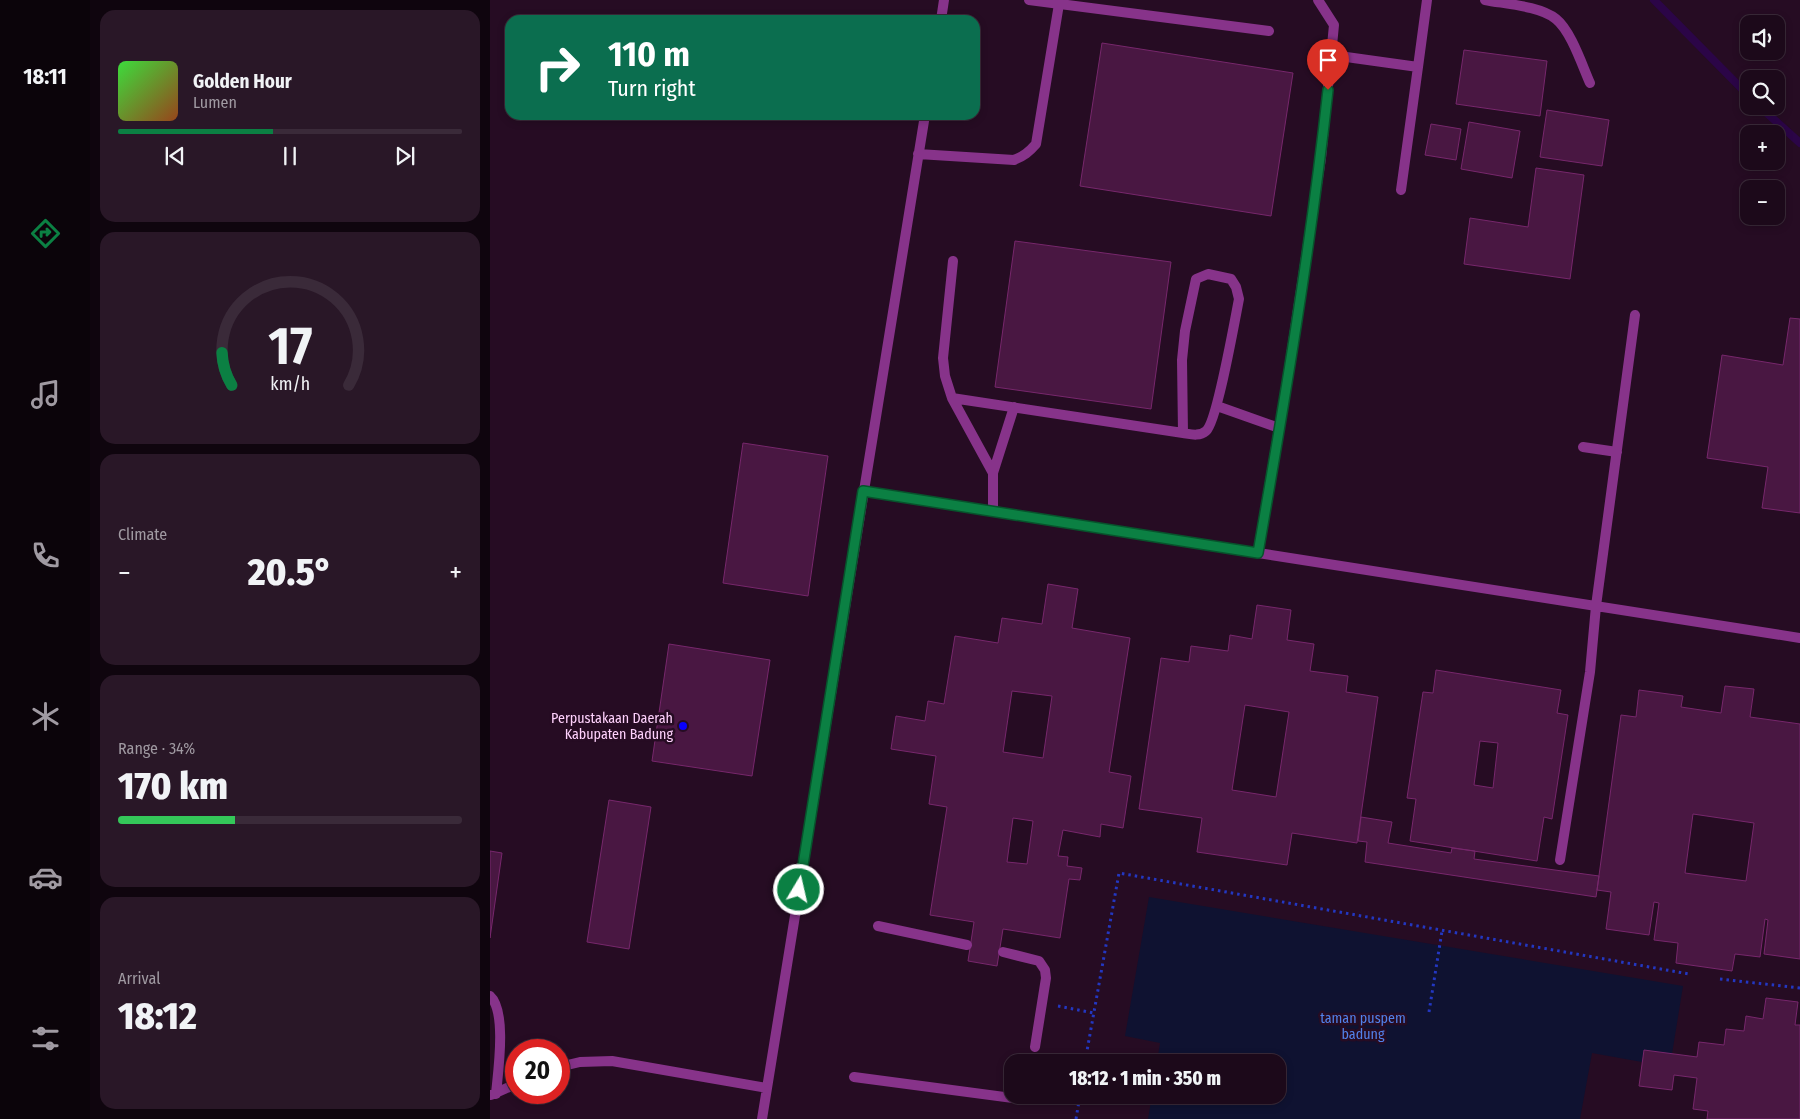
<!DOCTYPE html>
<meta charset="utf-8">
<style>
body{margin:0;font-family:"Fira Sans Condensed",sans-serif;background:#291727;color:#f1f3f6;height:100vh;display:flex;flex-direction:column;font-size:19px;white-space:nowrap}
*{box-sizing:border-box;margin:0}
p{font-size:16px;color:#a09aa2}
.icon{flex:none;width:28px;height:28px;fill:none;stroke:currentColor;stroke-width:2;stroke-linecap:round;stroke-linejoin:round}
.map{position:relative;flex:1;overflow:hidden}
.side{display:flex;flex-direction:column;gap:10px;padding:10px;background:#0f050e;width:400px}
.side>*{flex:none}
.guide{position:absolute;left:15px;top:15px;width:475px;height:105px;border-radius:15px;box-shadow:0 2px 8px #0003,0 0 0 1px #3a2a39;background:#0b6e4f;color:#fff;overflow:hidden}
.tools{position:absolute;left:1250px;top:15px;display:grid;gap:10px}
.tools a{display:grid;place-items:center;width:45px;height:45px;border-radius:10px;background:#1c091a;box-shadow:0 2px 8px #0003,0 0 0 1px #3a2a39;font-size:25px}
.speed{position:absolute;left:15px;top:1039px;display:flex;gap:10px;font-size:25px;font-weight:700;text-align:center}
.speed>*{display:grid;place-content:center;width:65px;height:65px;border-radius:50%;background:#1c091a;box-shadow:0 2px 8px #0003,0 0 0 1px #3a2a39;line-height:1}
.speed .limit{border:8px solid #d22;background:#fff;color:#111}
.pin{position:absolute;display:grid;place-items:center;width:42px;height:42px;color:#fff;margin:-51px -21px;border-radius:50% 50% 50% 0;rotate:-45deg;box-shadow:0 0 5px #0007}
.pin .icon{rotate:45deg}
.me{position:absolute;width:55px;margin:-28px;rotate:9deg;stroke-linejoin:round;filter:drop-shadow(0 0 4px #0008)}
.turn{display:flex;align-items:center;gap:18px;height:105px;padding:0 20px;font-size:22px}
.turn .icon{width:65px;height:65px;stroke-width:2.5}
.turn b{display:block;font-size:35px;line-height:42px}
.big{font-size:38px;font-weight:800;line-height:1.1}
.side .card{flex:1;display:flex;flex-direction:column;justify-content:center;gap:8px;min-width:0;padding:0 18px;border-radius:15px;background:#291727}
.side .dial{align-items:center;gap:0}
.dial svg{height:130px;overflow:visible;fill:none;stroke:#3a2a39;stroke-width:7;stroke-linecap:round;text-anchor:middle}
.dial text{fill:#f1f3f6;stroke:none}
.song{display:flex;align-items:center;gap:15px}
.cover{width:60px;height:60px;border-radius:8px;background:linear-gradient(135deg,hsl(120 70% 55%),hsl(20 70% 35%))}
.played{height:5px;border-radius:2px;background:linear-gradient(90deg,#0b8043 45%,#3a2a39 45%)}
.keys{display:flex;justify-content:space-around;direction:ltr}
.heat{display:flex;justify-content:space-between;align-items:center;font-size:28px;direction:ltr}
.charge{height:8px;border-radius:4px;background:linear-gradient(90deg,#34c759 34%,#3a2a39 0)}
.trip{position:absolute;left:514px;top:1054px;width:282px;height:50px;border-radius:15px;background:#1c091a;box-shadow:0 2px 8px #0003,0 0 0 1px #3a2a39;font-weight:800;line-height:50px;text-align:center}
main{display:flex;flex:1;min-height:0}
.tabs{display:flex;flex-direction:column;width:90px;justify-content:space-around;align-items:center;background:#0b040a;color:#a09aa2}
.tabs .icon{width:35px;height:35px}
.tabs .on{color:#0b8043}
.tabs b{font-size:22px;color:#f1f3f6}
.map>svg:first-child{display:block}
</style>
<main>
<nav class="tabs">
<b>18:11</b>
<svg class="icon on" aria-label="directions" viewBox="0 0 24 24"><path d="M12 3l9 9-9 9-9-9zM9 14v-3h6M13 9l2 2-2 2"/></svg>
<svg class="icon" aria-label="music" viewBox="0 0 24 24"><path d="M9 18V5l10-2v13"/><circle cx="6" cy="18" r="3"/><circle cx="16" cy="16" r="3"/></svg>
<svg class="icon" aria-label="phone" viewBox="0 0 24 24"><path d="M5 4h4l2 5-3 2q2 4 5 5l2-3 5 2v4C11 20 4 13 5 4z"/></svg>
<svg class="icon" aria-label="climate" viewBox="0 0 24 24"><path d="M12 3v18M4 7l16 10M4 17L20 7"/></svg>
<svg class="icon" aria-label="car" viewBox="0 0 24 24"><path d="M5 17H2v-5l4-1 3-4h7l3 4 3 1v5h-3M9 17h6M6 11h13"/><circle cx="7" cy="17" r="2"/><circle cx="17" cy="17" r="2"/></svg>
<svg class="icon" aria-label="filters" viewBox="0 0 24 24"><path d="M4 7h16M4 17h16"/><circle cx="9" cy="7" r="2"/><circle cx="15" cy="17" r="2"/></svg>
</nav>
<section class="side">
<div class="card">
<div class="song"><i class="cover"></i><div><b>Golden Hour</b><p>Lumen</p></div></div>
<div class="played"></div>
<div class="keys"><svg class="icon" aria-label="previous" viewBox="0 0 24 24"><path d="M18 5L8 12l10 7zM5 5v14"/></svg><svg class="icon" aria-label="pause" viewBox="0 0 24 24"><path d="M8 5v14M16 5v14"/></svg><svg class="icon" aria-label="next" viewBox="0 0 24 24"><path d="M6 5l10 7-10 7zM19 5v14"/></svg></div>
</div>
<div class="card dial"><svg viewBox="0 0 100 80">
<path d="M14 69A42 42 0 1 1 86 69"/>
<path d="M14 69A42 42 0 0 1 8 49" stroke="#0b8043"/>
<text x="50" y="56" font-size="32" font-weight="700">17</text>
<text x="50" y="72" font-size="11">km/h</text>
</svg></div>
<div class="card"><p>Climate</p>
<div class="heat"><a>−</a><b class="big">20.5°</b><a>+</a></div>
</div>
<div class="card"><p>Range · 34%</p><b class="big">170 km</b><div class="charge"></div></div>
<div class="card"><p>Arrival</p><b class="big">18:12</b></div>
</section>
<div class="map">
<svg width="1310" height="1119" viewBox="0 0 1310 1119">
<rect width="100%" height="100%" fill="#260c23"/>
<path fill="#0f1231" d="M659,897L1193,986L1182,1054L1154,1050L1152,1062L1102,1053L1090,1119H658L662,1095H788V1062H667L670,1043L635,1036Z"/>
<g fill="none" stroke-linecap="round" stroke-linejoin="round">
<path stroke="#2b0547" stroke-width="8" d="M1164,0L1259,96
M1269,106L1310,143"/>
</g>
<path fill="#491742" stroke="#77276c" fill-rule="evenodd" d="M612,43L803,73L781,216L590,186Z
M974,50L1057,61L1050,116L966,104Z
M1057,110L1119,120L1112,166L1050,157Z
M979,122L1030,131L1022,178L971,169Z
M941,124L971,129L966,160L935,155Z
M1046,168L1094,175L1080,279L974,264L980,218L1038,227Z
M525,241L681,262L661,409L505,387Z
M1300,318L1310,319V513L1272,508L1278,467L1217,458L1232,355L1293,365Z
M253,443L338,456L318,596L233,583Z
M558,584L588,589L582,628L640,638L619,772L641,776L633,828L611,824L610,837L573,830L568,856L578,857L577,866L592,868L590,880L579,879L570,938L513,929L507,966L478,961L484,922L440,915L457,807L439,804L446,756L401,749L406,716L435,721L438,701L454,704L465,636L508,643L512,618L552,624ZM522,691L562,696L553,758L513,752ZM523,818L543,821L537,864L517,862Z
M767,605L801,610L797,640L824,644L820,671L858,676L856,692L888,697L867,843L802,833L797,865L707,852L712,818L649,809L671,658L699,662L701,646L738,651L740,635L762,639ZM755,705L799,712L786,797L742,790Z
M179,644L280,660L262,776L162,761Z
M946,670L1071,690L1067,713L1078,715L1062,819L1054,817L1047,861L920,841L926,799L917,798L933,692L943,693ZM990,741L1008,743L1003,788L984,785Z
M1235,686L1264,689L1260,717L1310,724V959L1274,954L1278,920L1275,919L1270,957L1245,954L1242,971L1186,963L1188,943L1164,940L1169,903L1164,902L1159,935L1116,929L1121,892L1107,890L1131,715L1146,717L1149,690L1193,696L1191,707L1231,713ZM1203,814L1264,823L1256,881L1195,873Z
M119,800L161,807L139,949L97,942Z
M871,817L902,822L898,843L961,853L962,848L985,851L984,859L1109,876L1106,897L875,862L877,842L868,841Z
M0,851L12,853L0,938Z
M1276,998L1308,1002L1305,1025H1310V1119H1217L1218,1111L1203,1109L1207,1078L1184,1075L1182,1090L1149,1086L1154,1050L1207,1057L1209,1042L1234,1045L1236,1029L1254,1031L1256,1016L1273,1019Z"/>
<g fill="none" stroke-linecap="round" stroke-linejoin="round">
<path stroke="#2337c1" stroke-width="3" stroke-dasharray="2.5 4" stroke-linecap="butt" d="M1230,979L1310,988
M568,1006L604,1013
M939,1012L952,931
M595,1062L629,873L1199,974
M586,1119L590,1095"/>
<path stroke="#87338a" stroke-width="10" d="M539,0L779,31
M995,0C1015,4 1050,6 1066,19C1081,31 1092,65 1100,83
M451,20L454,0
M842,55L928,67L937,0
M428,154L524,160C534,156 539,152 546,144L569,4
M911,190L928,67
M463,261L453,358L455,376L462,398L503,473
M462,398L693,433C700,434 709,437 716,431C727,422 745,319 749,299L746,287L741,279L718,274L706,279L695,331L692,360L693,433
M727,406L789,428
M1093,447L1127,452
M373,491L1310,638
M503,511V473L524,407
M768,553L797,382L831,158L844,25L828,0
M1070,860L1100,672L1106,606L1145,315
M388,926L477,945
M513,952L549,961L555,970L556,978L545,1047
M0,996C17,1011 8,1072 6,1094
M69,1067L90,1062L122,1061L277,1088
M364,1077L538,1100
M1,1095L26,1084
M272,1119L435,115"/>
</g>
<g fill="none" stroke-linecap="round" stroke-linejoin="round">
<g stroke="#07532c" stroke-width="12">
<path id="route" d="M309,890L373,491L768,553C795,399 821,245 838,90"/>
</g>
<use href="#route" stroke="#0b8043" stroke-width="9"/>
</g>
<circle fill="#0900fd" stroke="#260c23" stroke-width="2" cx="193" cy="726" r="5"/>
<g text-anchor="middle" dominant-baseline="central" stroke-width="5" stroke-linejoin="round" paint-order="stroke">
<g font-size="14" fill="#ffd2fd" stroke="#260c23" text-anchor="end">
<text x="183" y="718">Perpustakaan Daerah<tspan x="183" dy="16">Kabupaten Badung</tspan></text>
</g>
<g font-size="14" fill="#5282eb" stroke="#260c23">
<text x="873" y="1018">taman puspem<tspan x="873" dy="16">badung</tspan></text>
</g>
</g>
</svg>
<div class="tools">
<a><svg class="icon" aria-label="sound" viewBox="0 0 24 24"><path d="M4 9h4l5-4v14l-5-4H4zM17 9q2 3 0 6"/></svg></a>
<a><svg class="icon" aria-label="search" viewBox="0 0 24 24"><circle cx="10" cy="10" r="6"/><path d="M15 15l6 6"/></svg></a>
<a>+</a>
<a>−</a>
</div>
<div class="speed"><div class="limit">20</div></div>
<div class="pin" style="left:838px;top:90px;background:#d93025"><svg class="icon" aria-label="arrive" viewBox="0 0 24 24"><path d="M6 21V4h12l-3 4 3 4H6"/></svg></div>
<svg class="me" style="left:309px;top:890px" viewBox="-20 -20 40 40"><circle r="17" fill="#0b8043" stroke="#fff" stroke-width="3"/><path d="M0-11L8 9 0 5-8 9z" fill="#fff"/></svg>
<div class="trip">18:12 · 1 min · 350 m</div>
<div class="guide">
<div class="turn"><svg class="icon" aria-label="right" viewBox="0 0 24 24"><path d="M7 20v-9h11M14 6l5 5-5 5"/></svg><div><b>110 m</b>Turn right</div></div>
</div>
</div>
</main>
